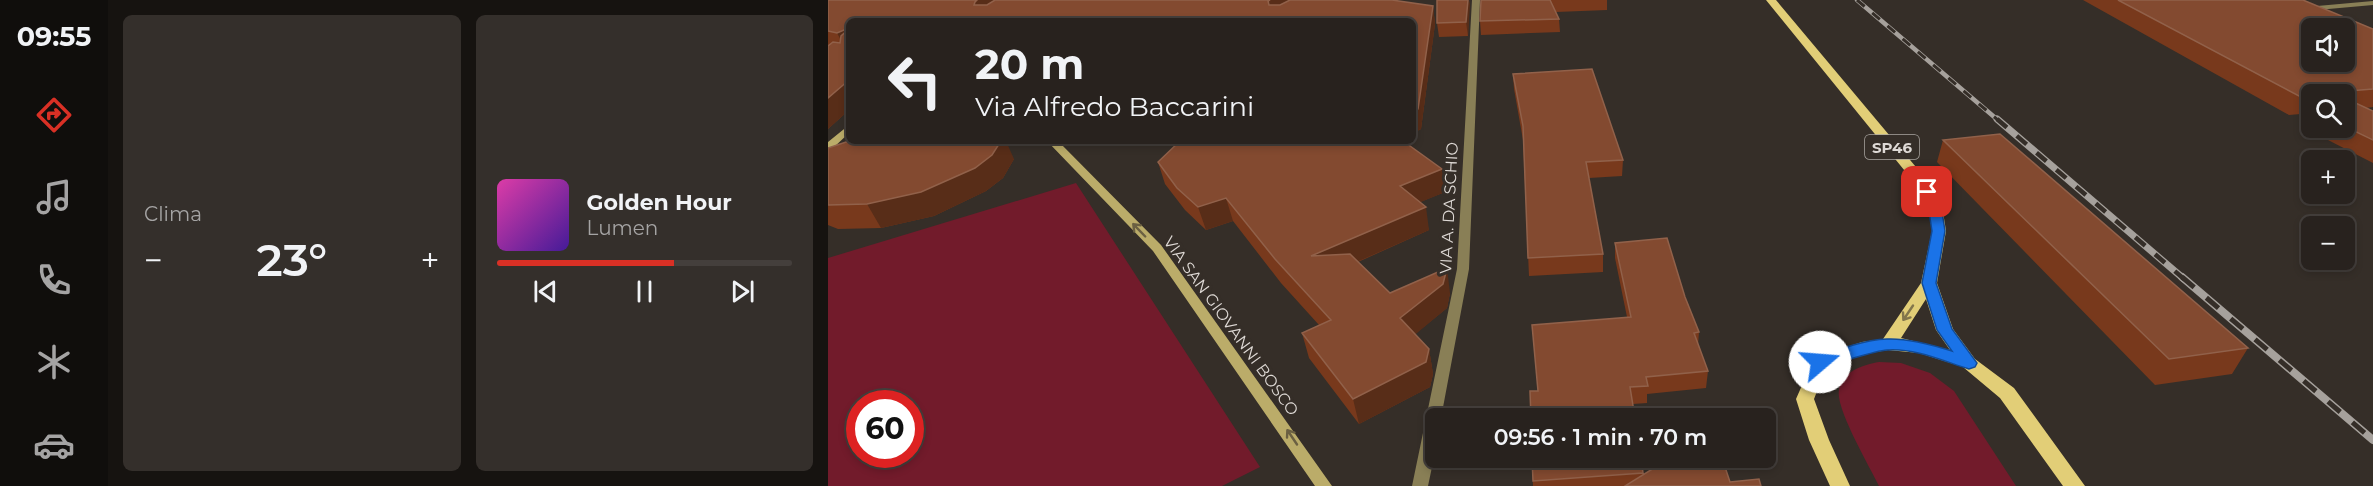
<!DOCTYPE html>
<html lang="it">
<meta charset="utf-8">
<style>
body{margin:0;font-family:Montserrat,sans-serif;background:#342f2b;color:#f1f3f6;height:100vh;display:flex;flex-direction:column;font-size:22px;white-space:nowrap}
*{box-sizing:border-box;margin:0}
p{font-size:20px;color:#a5a4a4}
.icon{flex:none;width:33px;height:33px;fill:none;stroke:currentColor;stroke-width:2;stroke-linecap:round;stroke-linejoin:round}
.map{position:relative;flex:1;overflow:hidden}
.side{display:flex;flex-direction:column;gap:15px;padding:15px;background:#161310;width:720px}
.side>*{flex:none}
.guide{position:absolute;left:18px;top:18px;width:570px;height:126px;border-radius:9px;box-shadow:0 3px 9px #0003,0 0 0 2px #443f3c;background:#28221e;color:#f1f3f6;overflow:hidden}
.buttons{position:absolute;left:1473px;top:18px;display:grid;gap:12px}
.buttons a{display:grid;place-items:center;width:54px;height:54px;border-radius:9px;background:#28221e;box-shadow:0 3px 9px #0003,0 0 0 2px #443f3c;font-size:30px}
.speed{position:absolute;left:18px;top:390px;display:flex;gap:12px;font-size:30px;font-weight:700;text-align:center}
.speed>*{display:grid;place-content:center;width:78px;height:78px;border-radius:50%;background:#28221e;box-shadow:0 3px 9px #0003,0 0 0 2px #443f3c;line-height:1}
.speed .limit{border:9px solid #d22;background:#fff;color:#111}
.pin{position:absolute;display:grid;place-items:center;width:51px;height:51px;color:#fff;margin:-26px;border-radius:12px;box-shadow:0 3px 9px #0006}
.me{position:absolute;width:66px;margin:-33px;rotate:72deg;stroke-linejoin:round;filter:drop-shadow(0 0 4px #0008)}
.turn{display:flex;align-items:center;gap:21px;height:126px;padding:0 30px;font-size:27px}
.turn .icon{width:78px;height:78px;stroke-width:2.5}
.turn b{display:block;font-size:42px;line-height:51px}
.big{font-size:45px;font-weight:600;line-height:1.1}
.side .widget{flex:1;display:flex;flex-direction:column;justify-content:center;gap:9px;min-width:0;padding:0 21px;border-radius:9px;background:#342f2b}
.song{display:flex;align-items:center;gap:18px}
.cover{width:72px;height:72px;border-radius:9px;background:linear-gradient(135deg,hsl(320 70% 55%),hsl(260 70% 35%))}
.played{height:6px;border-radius:3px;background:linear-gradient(90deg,#d93025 60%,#443f3c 60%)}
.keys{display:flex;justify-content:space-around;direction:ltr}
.heat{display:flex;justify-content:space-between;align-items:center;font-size:33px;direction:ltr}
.side .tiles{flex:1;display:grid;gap:15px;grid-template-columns:repeat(2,1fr)}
.trip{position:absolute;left:597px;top:408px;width:351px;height:60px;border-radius:9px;background:#28221e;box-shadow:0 3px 9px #0003,0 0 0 2px #443f3c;font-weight:600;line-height:60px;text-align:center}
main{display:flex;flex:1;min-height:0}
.tab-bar{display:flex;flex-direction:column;width:108px;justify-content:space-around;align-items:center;background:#100e0c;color:#a5a4a4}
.tab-bar .icon{width:42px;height:42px}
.tab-bar .on{color:#d93025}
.tab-bar b{font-size:27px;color:#f1f3f6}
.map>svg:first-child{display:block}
</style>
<main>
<nav class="tab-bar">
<b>09:55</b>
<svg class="icon on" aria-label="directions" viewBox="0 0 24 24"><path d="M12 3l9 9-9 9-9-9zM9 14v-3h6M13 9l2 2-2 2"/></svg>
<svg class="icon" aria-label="music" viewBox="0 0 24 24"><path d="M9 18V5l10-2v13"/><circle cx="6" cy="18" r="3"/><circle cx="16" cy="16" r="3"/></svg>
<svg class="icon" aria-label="phone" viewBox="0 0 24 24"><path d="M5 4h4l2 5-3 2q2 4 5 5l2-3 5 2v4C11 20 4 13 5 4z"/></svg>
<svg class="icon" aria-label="climate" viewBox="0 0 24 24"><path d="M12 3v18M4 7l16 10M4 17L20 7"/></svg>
<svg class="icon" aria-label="car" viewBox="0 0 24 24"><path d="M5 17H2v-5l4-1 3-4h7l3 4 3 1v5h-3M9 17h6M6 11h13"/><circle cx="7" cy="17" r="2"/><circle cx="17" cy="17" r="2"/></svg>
</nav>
<section class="side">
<div class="tiles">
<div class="widget"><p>Clima</p>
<div class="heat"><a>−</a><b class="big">23°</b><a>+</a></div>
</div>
<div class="widget">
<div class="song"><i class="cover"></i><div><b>Golden Hour</b><p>Lumen</p></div></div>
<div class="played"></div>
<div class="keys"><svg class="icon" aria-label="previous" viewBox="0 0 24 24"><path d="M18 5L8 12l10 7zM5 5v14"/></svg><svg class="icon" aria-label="pause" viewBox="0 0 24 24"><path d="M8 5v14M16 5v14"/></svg><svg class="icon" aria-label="next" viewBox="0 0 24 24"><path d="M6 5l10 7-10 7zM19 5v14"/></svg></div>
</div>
</div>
</section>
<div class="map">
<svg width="1545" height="486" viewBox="0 0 1545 486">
<rect width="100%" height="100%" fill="#352e28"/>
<path fill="#721b2b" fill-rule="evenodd" d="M248,183L432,467L394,486H0V258ZM32,404H82V454H32Z
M1051,362L1073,363L1102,373L1126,391L1188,486H1051C1042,467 1007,408 1011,390C1014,371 1035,365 1051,362Z"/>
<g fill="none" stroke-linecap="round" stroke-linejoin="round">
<path fill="#897f56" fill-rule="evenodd" d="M644,0H652L641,269L613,418H608V448L600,486H584L629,269Z
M1545,1V5L1478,11L1474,9L1478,7Z"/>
<path fill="#bbac69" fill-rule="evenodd" d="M21,125V133L4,149L0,150V142Z
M219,141H230L333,245L504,486H487L325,251Z"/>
<path fill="#e2ce77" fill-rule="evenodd" d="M938,0H948L1098,179L1114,205L1118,231L1109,283L1125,329L1147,359L1186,388L1257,486H1235L1172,398L1135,367L1091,353L1060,350L1035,354L999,366L986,399L1001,440L1022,486H1002L981,440L968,399L986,358L1034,342L1055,339L1093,283L1104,231L1100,205L1085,181ZM1098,299L1108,330L1122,350L1073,338Z"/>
<g stroke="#a6a19c" stroke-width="4.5">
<path id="rail-far2" d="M1029,0L1171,121"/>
</g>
<g stroke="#a6a19c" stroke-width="7">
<path id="rail-far1" d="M1169,119L1356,279"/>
</g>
<g stroke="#a6a19c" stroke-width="8">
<path id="rail" d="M1354,277L1545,440"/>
</g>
<use href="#rail-far2" stroke="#352e28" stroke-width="3" stroke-dasharray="10" stroke-linecap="butt"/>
<use href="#rail-far1" stroke="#352e28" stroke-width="4.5" stroke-dasharray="13" stroke-linecap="butt"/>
<use href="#rail" stroke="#352e28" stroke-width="5" stroke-dasharray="16" stroke-linecap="butt"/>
</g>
<path fill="#78391c" d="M0,0H564L605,6L607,24L593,129L585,133V21H21V110L0,129Z
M609,0H641L640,36L611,37L609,23Z
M653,0H779V10L728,12L731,19L732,32L653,35L652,21Z
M1255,0H1475L1545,29V107L1538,108L1545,111V163L1500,140L1506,128H1516V94H1484V113L1461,115Z
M685,74L795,160L794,176L761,178L775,254V272L701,276L695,140L686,89Z
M1115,140L1420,348L1404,374L1327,385L1109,162Z
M0,148L186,159L175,178L158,191L106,216L53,228L10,229L0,225Z
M330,162L617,192L592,202L601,230L530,262L562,293H622L619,308L587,334L601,349L605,374L602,387L531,424L481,358L474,333L491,325L453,283L405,221L378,230L357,210L337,184Z
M787,243L857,297L871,332L870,345L880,371L878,388L819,394V403L805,404L709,391L799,317L787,258Z
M704,458L815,473V475L902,482L933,486H705Z"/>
<path fill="#582d18" d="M149,0H183L155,19L146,5L147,2Z
M442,0H473L444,19L440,1Z
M640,0H641L642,4L640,36L638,22Z
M605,6L607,24L593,129L585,133V111Z
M21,28V51H19L9,33Z
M21,80V110L0,129V98Z
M173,141H178L186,159L175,178L158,191L106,216L53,228L39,204Z
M614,169L617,192L576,209L572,186Z
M398,198L405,221L378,230L370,207Z
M598,207L601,230L488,280L483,256Z
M619,268L622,293L619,308L577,343L572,318Z
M601,349L605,374L602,387L531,424L525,399Z"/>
<path fill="#834a30" stroke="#91614a" stroke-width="1.5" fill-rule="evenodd" d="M0,0H149L147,2L146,5H159L167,0H442L440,1L441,5H452L462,0H564L605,6L590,109L585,111V21H21V28L9,33L0,31Z
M609,0H640L638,22L609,23Z
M653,0H722L731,19L652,21Z
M1290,0H1475L1545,29V89L1484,94V95L1471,96ZM1484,28H1516V62H1484Z
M21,29V80L0,98V46L5,42L12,43L13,36Z
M764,69L795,160L758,162L775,254L700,258L695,126L685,74Z
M1521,100L1545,111V140L1516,126V109Z
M1172,134L1420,348L1341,359L1115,140Z
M21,141H173L164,155L147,168L93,192L39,204L0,205V148Z
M352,141H575L614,169L572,186L598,207L483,256L522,254L562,293L619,268L615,284L572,318L601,349L598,362L525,399L474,333L503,320L447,259L398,198L370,207L349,188L330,162Z
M839,238L857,297L871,332L866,333L880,371L818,377L820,386L802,387L807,418H703L702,391H710L704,325L803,317L787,243Z
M704,458H813L815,473L705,481Z
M842,458H894L902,482L931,479L933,486H797Z"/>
<defs><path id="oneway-shaft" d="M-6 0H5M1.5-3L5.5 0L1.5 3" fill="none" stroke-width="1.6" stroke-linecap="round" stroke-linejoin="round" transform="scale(1.5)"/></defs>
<g stroke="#6b6042">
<use href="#oneway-shaft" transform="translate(311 230) rotate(-134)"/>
<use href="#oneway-shaft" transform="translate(464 437) rotate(-124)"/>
</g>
<use stroke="#83764c" href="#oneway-shaft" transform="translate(1080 313) rotate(124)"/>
<path fill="#1a73e8" stroke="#114b97" stroke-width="1.5" d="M1099,188L1103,189L1113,205L1117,231L1108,283L1124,329L1149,363L1147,367L1141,369C1115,361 1087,348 1059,350C1042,351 998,369 987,366L984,362L987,358C1009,350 1035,340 1059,339C1080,338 1105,345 1124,351L1109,330L1094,283L1104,231L1100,205L1092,192Z"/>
<g text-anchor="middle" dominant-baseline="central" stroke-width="6" stroke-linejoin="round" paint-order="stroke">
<rect fill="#352e28" stroke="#aba6a1" stroke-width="1.5" x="1037" y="135" width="54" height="24" rx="4.5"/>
<g font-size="15" font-weight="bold" fill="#ded9d5">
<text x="1064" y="147">SP46</text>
</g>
<g font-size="16" fill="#ded9d5" stroke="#352e28">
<text transform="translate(621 208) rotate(-87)">VIA A. DA SCHIO</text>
<text transform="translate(403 326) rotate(54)">VIA SAN GIOVANNI BOSCO</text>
</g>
</g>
</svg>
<div class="buttons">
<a><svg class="icon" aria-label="sound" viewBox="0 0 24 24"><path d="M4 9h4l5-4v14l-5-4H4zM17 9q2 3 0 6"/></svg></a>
<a><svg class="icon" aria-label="search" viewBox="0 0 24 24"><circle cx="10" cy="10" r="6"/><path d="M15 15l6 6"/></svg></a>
<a>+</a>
<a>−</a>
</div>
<div class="speed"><div class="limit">60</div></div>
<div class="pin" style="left:1099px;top:192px;background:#d93025"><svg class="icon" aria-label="arrive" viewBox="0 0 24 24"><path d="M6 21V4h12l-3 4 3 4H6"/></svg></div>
<svg class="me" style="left:992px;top:362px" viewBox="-20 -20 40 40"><circle r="19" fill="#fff"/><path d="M0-13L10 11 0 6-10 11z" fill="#1a73e8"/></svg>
<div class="trip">09:56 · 1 min · 70 m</div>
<div class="guide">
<div class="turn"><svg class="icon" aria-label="left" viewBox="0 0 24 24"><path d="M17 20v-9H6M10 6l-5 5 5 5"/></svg><div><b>20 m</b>Via Alfredo Baccarini</div></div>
</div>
</div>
</main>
